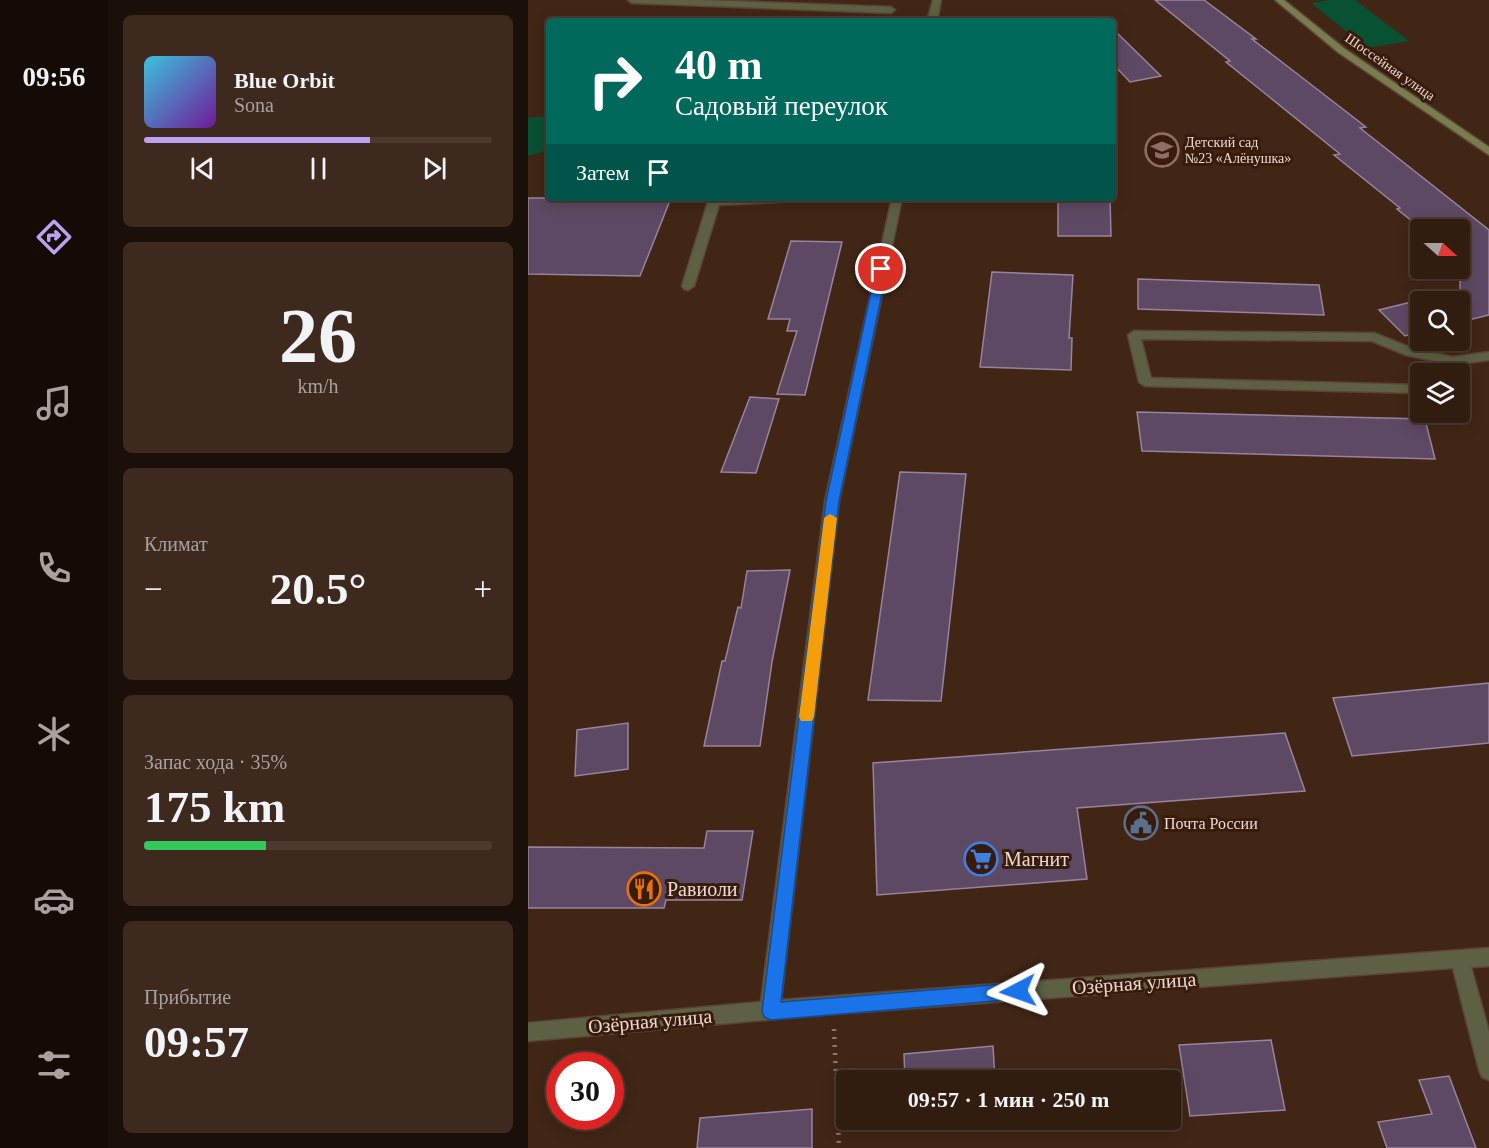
<!DOCTYPE html>
<html lang="ru">
<meta charset="utf-8">
<style>
body{margin:0;font-family:"Times New Roman",serif;background:#3d291e;color:#f1f3f6;height:100vh;display:flex;flex-direction:column;font-size:22px;white-space:nowrap}
*{box-sizing:border-box;margin:0}
p{font-size:20px;color:#a8a19f}
.icon{flex:none;width:33px;height:33px;fill:none;stroke:currentColor;stroke-width:2;stroke-linecap:round;stroke-linejoin:round}
.map{position:relative;flex:1;overflow:hidden}
.side{display:flex;flex-direction:column;gap:15px;padding:15px;background:#1b0f09;width:420px}
.side>*{flex:none}
.guide{position:absolute;left:18px;top:18px;width:570px;height:183px;border-radius:6px;box-shadow:0 3px 15px #0003,0 0 0 2px #4c3a30;background:#00695c;color:#fff;overflow:hidden}
.needle{width:39px;rotate:111deg}
.tools{position:absolute;left:882px;top:219px;display:grid;gap:12px}
.tools a{display:grid;place-items:center;width:60px;height:60px;border-radius:6px;background:#311c10;box-shadow:0 3px 15px #0003,0 0 0 2px #4c3a30;font-size:30px}
.speed{position:absolute;left:18px;top:1052px;display:flex;gap:12px;font-size:30px;font-weight:700;text-align:center}
.speed>*{display:grid;place-content:center;width:78px;height:78px;border-radius:50%;background:#311c10;box-shadow:0 3px 15px #0003,0 0 0 2px #4c3a30;line-height:1}
.speed .limit{border:9px solid #d22;background:#fff;color:#111}
.pin{position:absolute;display:grid;place-items:center;width:51px;height:51px;color:#fff;margin:-26px;border:3px solid #fff;border-radius:50%;box-shadow:0 2px 6px #0007}
.me{position:absolute;width:66px;margin:-33px;rotate:266deg;stroke-linejoin:round;filter:drop-shadow(0 0 4px #0008)}
.turn{display:flex;align-items:center;gap:21px;height:126px;padding:0 30px;font-size:27px}
.turn .icon{width:78px;height:78px;stroke-width:2.5}
.turn b{display:block;font-size:42px;line-height:51px}
.then{display:flex;align-items:center;height:57px;padding:0 30px;background:#0003;gap:12px;font-size:22px}
.big{font-size:45px;font-weight:700;line-height:1.1}
.side .card{flex:1;display:flex;flex-direction:column;justify-content:center;gap:9px;min-width:0;padding:0 21px;border-radius:9px;background:#3d291e}
.side .dial{align-items:center;gap:0}
.dial b{font-size:78px;line-height:1}
.song{display:flex;align-items:center;gap:18px}
.cover{width:72px;height:72px;border-radius:9px;background:linear-gradient(135deg,hsl(190 70% 55%),hsl(280 70% 35%))}
.played{height:6px;border-radius:3px;background:linear-gradient(90deg,#bca0f2 65%,#4c3a30 65%)}
.keys{display:flex;justify-content:space-around;direction:ltr}
.heat{display:flex;justify-content:space-between;align-items:center;font-size:33px;direction:ltr}
.charge{height:9px;border-radius:4px;background:linear-gradient(90deg,#34c759 35%,#4c3a30 0)}
.trip{position:absolute;left:308px;top:1070px;width:345px;height:60px;border-radius:6px;background:#311c10;box-shadow:0 3px 15px #0003,0 0 0 2px #4c3a30;font-weight:700;line-height:60px;text-align:center}
main{display:flex;flex:1;min-height:0}
.menu{display:flex;flex-direction:column;width:108px;justify-content:space-around;align-items:center;background:#140b06;color:#a8a19f}
.menu .icon{width:42px;height:42px}
.menu .selected{color:#bca0f2}
.menu b{font-size:27px;color:#f1f3f6}
.map>svg:first-child{display:block}
</style>
<main>
<nav class="menu">
<b>09:56</b>
<svg class="icon selected" aria-label="directions" viewBox="0 0 24 24"><path d="M12 3l9 9-9 9-9-9zM9 14v-3h6M13 9l2 2-2 2"/></svg>
<svg class="icon" aria-label="music" viewBox="0 0 24 24"><path d="M9 18V5l10-2v13"/><circle cx="6" cy="18" r="3"/><circle cx="16" cy="16" r="3"/></svg>
<svg class="icon" aria-label="phone" viewBox="0 0 24 24"><path d="M5 4h4l2 5-3 2q2 4 5 5l2-3 5 2v4C11 20 4 13 5 4z"/></svg>
<svg class="icon" aria-label="climate" viewBox="0 0 24 24"><path d="M12 3v18M4 7l16 10M4 17L20 7"/></svg>
<svg class="icon" aria-label="car" viewBox="0 0 24 24"><path d="M5 17H2v-5l4-1 3-4h7l3 4 3 1v5h-3M9 17h6M6 11h13"/><circle cx="7" cy="17" r="2"/><circle cx="17" cy="17" r="2"/></svg>
<svg class="icon" aria-label="filters" viewBox="0 0 24 24"><path d="M4 7h16M4 17h16"/><circle cx="9" cy="7" r="2"/><circle cx="15" cy="17" r="2"/></svg>
</nav>
<section class="side">
<div class="card">
<div class="song"><i class="cover"></i><div><b>Blue Orbit</b><p>Sona</p></div></div>
<div class="played"></div>
<div class="keys"><svg class="icon" aria-label="previous" viewBox="0 0 24 24"><path d="M18 5L8 12l10 7zM5 5v14"/></svg><svg class="icon" aria-label="pause" viewBox="0 0 24 24"><path d="M8 5v14M16 5v14"/></svg><svg class="icon" aria-label="next" viewBox="0 0 24 24"><path d="M6 5l10 7-10 7zM19 5v14"/></svg></div>
</div>
<div class="card dial"><b>26</b><p>km/h</p></div>
<div class="card"><p>Климат</p>
<div class="heat"><a>−</a><b class="big">20.5°</b><a>+</a></div>
</div>
<div class="card"><p>Запас хода · 35%</p><b class="big">175 km</b><div class="charge"></div></div>
<div class="card"><p>Прибытие</p><b class="big">09:57</b></div>
</section>
<div class="map">
<svg width="961" height="1148" viewBox="0 0 961 1148">
<rect width="100%" height="100%" fill="#412616"/>
<path fill="#095133" d="M802,0H827L881,41L839,48L783,3Z
M21,116V150L0,156V118Z"/>
<path fill="#5d4963" stroke="#99829f" stroke-width="1.5" d="M627,0H676L728,39H724L838,127L832,128L961,230V315L932,322V302H892V332L877,336L851,310L932,290V230H895L869,209L872,208L806,155L812,154L698,62L702,61Z
M585,29L633,76L602,82L585,64Z
M0,198H143L112,276L0,274Z
M530,198H582L583,236H530Z
M263,241L314,242L277,395L249,394L269,331H259L262,319H240Z
M464,272L545,275L541,338H544L543,370L452,367Z
M610,279L791,285L796,315L610,309Z
M222,397L251,399L228,473L193,472Z
M609,412L897,419L907,459L614,451Z
M372,472L438,474L413,701L340,700Z
M262,570L244,662L232,746H176L194,661H197L210,607L213,608L219,571Z
M961,683V743L824,756L805,698Z
M100,723V769L47,776L49,730Z
M757,733L777,791L549,808L559,879L349,895L345,763Z
M179,831H225L214,900H138L136,908H0V847L176,848Z
M743,1040L757,1110L662,1116L651,1045Z
M465,1046L467,1080H377L376,1054Z
M921,1076L948,1148H859L850,1122L904,1114L891,1080Z
M284,1109V1148H169L172,1118Z"/>
<g fill="none" stroke-linecap="round" stroke-linejoin="round">
<g stroke="#5c4334" stroke-width="3">
<path id="lane" d="M100,0H173L363,7L367,10L363,13L104,3Z
M200,198H272L267,201L191,205L166,286L160,290L156,289L154,286L180,202L186,199Z
M606,331L846,333L886,349L925,357L961,352V360L925,365L878,355L844,341L613,339L623,378L892,385V393L617,386L611,382L600,335Z"/>
</g>
<g stroke="#5c4334" stroke-width="3">
<path id="street" d="M405,0H413L409,21H399Z
M364,198H374L311,501L253,1000L961,948V966L943,967L961,1032V1080L954,1077L951,1070L925,968L305,1014L0,1041V1023L233,1002L297,501Z"/>
</g>
<g stroke="#5c4334" stroke-width="3">
<path id="secondary" d="M747,0H756L817,49L961,147V155L811,53Z"/>
</g>
<path stroke="#8d7568" stroke-width="4.5" stroke-dasharray="2 6" stroke-linecap="butt" d="M306,1029L311,1148"/>
<use href="#lane" fill="#5e6044" fill-rule="evenodd"/>
<use href="#street" fill="#5e6044" fill-rule="evenodd"/>
<use href="#secondary" fill="#787c4e" fill-rule="evenodd"/>
</g>
<path fill="#1a73e8" stroke="#114b97" stroke-width="1.5" d="M353,266L359,269L311,501L253,1002L490,983L497,986L499,991L497,997L490,999L243,1020L236,1017L234,1011L298,501L348,269Z"/>
<path fill="#f59e0b" d="M302,514L309,518L286,717L284,721H273L271,717L296,518Z"/>
<defs>
<g id="school-ring" transform="scale(1.725)"><circle r="9.5" fill="#371c0d" stroke="#8d6e63" stroke-width="1.5"/><path d="M0-5L7-2L0 1L-7-2ZM-4 1L0 2.5L4 1V4Q0 6-4 4Z" fill="#8d6e63"/></g>
<g id="civic-ring" transform="scale(1.725)"><circle r="9.5" fill="#371c0d" stroke="#5c6f8a" stroke-width="1.5"/><path d="M-.6-6.5H3V-4.5H.6V-3L4-1V1h2V6H-6V1h2V-1L-.6-3ZM-1.2 2.5V6h2.4V2.5Z" fill="#5c6f8a"/></g>
<g id="supermarket-ring" transform="scale(1.725)"><circle r="9.5" fill="#371c0d" stroke="#3f7fe0" stroke-width="1.5"/><path d="M-6-5.5h2.5l.6 2H6L4.5 2H-2.5L-4.4-4H-6ZM-1.5 3.2a1.3 1.3 0 1 0 .1 0ZM3 3.2a1.3 1.3 0 1 0 .1 0Z" fill="#3f7fe0"/></g>
<g id="restaurant-ring" transform="scale(1.725)"><circle r="9.5" fill="#371c0d" stroke="#e8710a" stroke-width="1.5"/><path d="M-5-6h1v4h1v-4h1v4h1v-4h1v5L-1.5 .5V6h-2V.5L-5-1ZM5-6V6H3V1.5H1.5Q1.5-4 5-6Z" fill="#e8710a"/></g>
</defs>
<g fill-rule="evenodd">
<use href="#school-ring" x="634" y="150"/>
<use href="#civic-ring" x="613" y="823"/>
<use href="#supermarket-ring" x="453" y="859"/>
<use href="#restaurant-ring" x="116" y="889"/>
</g>
<g text-anchor="middle" dominant-baseline="central" stroke-width="6" stroke-linejoin="round" paint-order="stroke">
<g font-size="14" fill="#ecd9cf" stroke="#371c0d">
<text transform="translate(862 67) rotate(35)">Шоссейная улица</text>
</g>
<g font-size="14" fill="#ecd9cf" stroke="#371c0d" text-anchor="start">
<text x="657" y="142">Детский сад<tspan x="657" dy="16">№23 «Алёнушка»</tspan></text>
</g>
<g font-size="16" fill="#ecd9cf" stroke="#371c0d" text-anchor="start">
<text x="636" y="823">Почта России</text>
</g>
<g font-size="20" fill="#ecd9cf" stroke="#371c0d" text-anchor="start">
<text x="476" y="859">Магнит</text>
<text x="139" y="889">Равиоли</text>
</g>
<g font-size="20" fill="#ecd9cf" stroke="#371c0d">
<text transform="translate(606 983) rotate(-4)">Озёрная улица</text>
<text transform="translate(122 1021) rotate(-5)">Озёрная улица</text>
</g>
</g>
</svg>
<div class="tools">
<a><svg class="needle" viewBox="-14 -14 28 28"><path d="M0-13l5 13h-10z" fill="#e53935"/><path d="M0 13l5-13h-10z" fill="#a8a19f"/></svg></a>
<a><svg class="icon" aria-label="search" viewBox="0 0 24 24"><circle cx="10" cy="10" r="6"/><path d="M15 15l6 6"/></svg></a>
<a><svg class="icon" aria-label="layers" viewBox="0 0 24 24"><path d="M12 4l9 5-9 5-9-5zM3 14l9 5 9-5"/></svg></a>
</div>
<div class="speed"><div class="limit">30</div></div>
<div class="pin" style="left:353px;top:269px;background:#d93025"><svg class="icon" aria-label="arrive" viewBox="0 0 24 24"><path d="M6 21V4h12l-3 4 3 4H6"/></svg></div>
<svg class="me" style="left:490px;top:991px" viewBox="-20 -20 40 40"><path d="M0-17L14 15 0 8-14 15z" fill="#1a73e8" stroke="#fff" stroke-width="4"/></svg>
<div class="trip">09:57 · 1 мин · 250 m</div>
<div class="guide">
<div class="turn"><svg class="icon" aria-label="right" viewBox="0 0 24 24"><path d="M7 20v-9h11M14 6l5 5-5 5"/></svg><div><b>40 m</b>Садовый переулок</div></div>
<div class="then">Затем<svg class="icon" aria-label="arrive" viewBox="0 0 24 24"><path d="M6 21V4h12l-3 4 3 4H6"/></svg></div>
</div>
</div>
</main>
